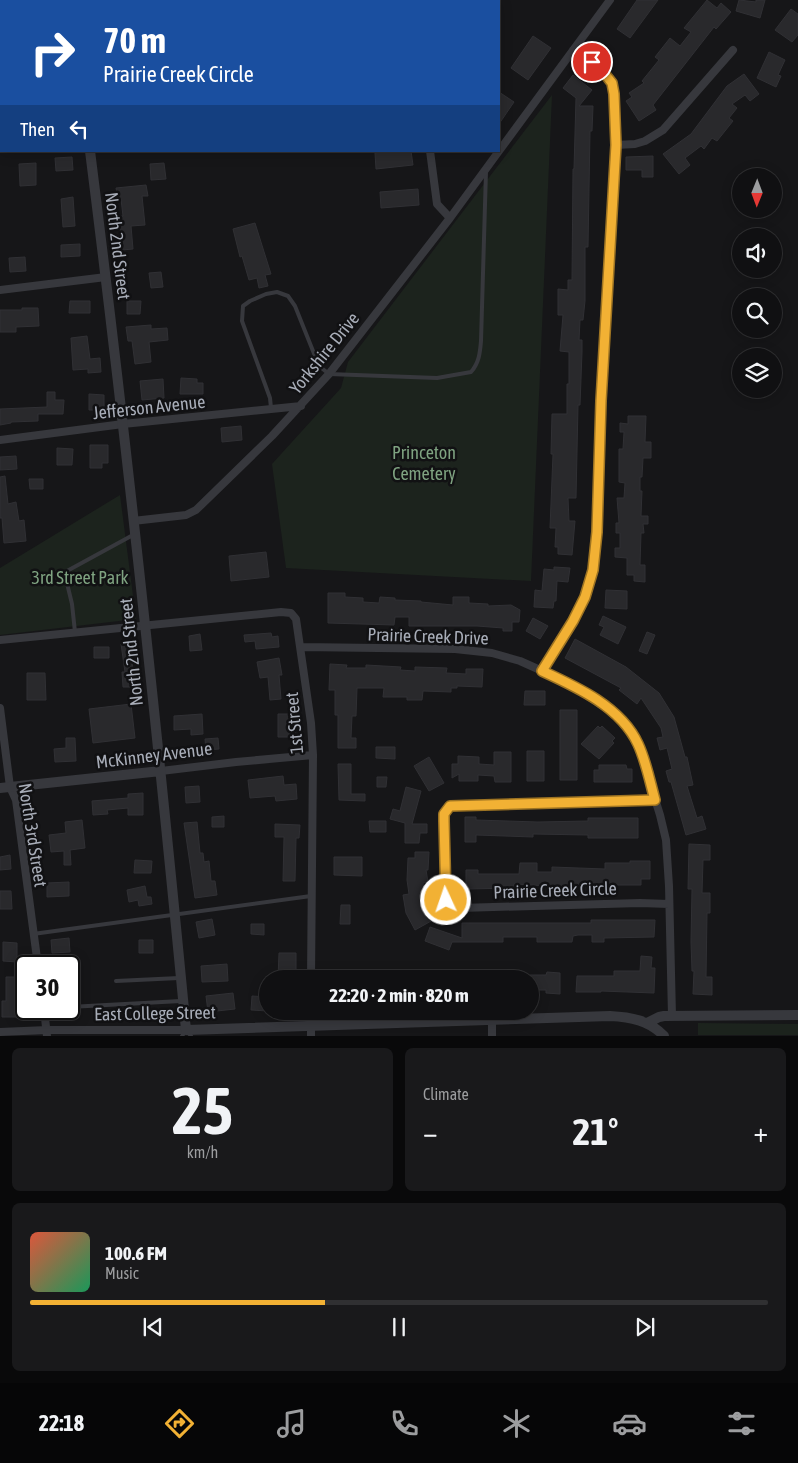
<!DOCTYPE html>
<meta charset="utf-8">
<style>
body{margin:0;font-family:"Asap Condensed",sans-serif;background:#19191b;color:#f1f3f6;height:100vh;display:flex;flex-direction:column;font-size:19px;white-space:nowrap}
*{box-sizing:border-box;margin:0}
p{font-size:16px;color:#9c9d9f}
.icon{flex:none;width:28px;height:28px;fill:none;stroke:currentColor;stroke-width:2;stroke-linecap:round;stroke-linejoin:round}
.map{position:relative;height:1036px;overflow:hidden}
.drawer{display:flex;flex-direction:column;gap:12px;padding:12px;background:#09090a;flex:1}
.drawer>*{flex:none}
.top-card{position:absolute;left:0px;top:0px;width:500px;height:152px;box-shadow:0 2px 12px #0003,0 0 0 1px #303032;background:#1a4fa0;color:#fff;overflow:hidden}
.needle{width:32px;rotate:181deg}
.controls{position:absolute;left:732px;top:168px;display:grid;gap:10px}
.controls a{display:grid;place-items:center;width:50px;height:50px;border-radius:50%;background:#101012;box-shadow:0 2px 12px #0003,0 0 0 1px #303032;font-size:25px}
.speed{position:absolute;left:15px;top:955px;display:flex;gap:10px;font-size:25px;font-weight:700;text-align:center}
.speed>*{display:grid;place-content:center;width:65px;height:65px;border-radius:50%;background:#101012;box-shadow:0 2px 12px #0003,0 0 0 1px #303032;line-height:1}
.speed .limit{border:2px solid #111;border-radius:8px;background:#fff;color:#111}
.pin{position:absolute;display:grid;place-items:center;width:42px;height:42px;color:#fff;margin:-21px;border:2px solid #fff;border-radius:50%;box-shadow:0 1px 5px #0007}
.me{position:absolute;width:55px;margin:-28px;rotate:357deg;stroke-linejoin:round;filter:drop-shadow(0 0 4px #0008)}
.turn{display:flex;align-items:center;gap:18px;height:105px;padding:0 20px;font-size:22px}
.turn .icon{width:65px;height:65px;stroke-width:2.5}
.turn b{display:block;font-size:35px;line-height:42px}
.then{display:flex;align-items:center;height:48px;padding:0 20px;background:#0003;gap:10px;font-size:19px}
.big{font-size:38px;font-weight:700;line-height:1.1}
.drawer .widget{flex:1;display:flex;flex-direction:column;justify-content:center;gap:8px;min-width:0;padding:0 18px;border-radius:8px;background:#19191b}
.drawer .dial{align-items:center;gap:0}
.dial b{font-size:65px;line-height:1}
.song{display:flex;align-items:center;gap:15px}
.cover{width:60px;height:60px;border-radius:8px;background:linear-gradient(135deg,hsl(10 70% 55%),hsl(150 70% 35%))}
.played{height:5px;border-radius:2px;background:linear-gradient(90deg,#f2b134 40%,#303032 40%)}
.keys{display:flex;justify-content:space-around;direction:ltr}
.heat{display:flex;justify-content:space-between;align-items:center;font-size:28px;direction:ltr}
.drawer .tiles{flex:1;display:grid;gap:12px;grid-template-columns:1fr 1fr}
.widget:last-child{grid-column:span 2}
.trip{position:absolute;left:259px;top:970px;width:280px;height:50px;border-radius:25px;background:#101012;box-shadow:0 2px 12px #0003,0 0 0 1px #303032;font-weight:700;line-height:50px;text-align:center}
.tab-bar{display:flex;height:80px;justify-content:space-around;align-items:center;background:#060607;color:#9c9d9f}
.tab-bar .icon{width:35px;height:35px}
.tab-bar .selected{color:#f2b134}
.tab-bar b{font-size:22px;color:#f1f3f6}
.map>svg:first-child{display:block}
</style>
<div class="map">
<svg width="798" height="1036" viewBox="0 0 798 1036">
<rect width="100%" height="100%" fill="#161618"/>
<path fill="#1c231d" d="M552,95L531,581L286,568L272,464L341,388L348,362Z
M120,495L136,619L0,635V568Z
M698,1023L798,1024V1035H698Z"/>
<path fill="#29292c" stroke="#303034" d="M637,0H658L630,38L617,29Z
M707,0L717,8L721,3L731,12L716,29L714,27L653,105L656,110L639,121L626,101L632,97L629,93L644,83L642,81L659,60L655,57L670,38L680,46L691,32L684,28Z
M739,0L756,2V0H765L760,18L736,11Z
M791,9L798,14V35L792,42L775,30Z
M533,36L551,48L528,80L511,68Z
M769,52L785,60L778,75L781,76L776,87L757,78Z
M744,74L759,94L750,101L745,95L732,104L737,108L729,118L733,121L717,141L712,138L704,149L701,146L685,158L690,165L679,174L663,154L691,134L727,86Z
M573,75L592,90L579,106H593L592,131H590L588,247H585V301L583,320H580L579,340H582V352L580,405H578L576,498H568L569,521H575L572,555L558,554V547H555L556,528H550L553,454H551L552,414H567V384H569V352L560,351L563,315H558V289L568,290V280H572L573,169H574L576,98L563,88Z
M499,92L514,102L499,124Z
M387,151H411L413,165L376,169L375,153Z
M653,156V177H642V170H626V157Z
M72,157L73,170L56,171L55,158Z
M36,163V185L20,186L19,164Z
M164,163L166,179L151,180L150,164Z
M146,185L148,196H142L145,225L131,226L133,249L122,250L120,227H118L117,216H123L121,199H118L116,188Z
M418,189L419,205L381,208L380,192Z
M73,197L75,226L63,227L61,199Z
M255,223L271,274L265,275L268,286L259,288L257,278L249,280L242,256L240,257L233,229Z
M80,244V256L61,257V245Z
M25,257L26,271L10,272L9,258Z
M161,272L163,287L151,288L149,273Z
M70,301H90V313H69Z
M127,301H141L140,314H127Z
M22,308H38L39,326L16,327V332H0V310H22Z
M151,325V329L167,328L168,340L149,342L151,362L135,364L132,341H128L126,327Z
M87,336L90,359L100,358L101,372L88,373V369L73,370L71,338Z
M181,378L197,379V383H203V394H180Z
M163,379L164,398L142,400L140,381Z
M47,392H55V400H64L63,414H38V421L11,422V423L0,425V409L47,407Z
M89,394L104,395V410H89Z
M628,416H646L645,442H651V458H643L642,477H640V491H642L641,516H648V524H643L644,533H641L640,565H645V582L634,581V575H627V558L615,557V548H620V533H616V523H619L617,498H624L625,483L619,482V449H623L624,432H620V423L628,424Z
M241,426L242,440L222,442L221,428Z
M90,445H108V463H102V468H90Z
M57,448L73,449L72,465H57Z
M16,456L17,469L0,470V457Z
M5,476L8,504L16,502L19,521L24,520L26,541L4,543L2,518H0V477Z
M29,479H43V489H30Z
M266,552L269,577L231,581L229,556Z
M554,567L570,568L568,582L557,581L556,601H554L553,608L534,607L535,590L542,591L544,569L554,570Z
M606,590L627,591V609L605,608Z
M328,593H345V597L363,598V602L379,603L380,597L395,598V600L421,601V602L453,605V597H469V603L488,604V606L511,605L520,610L519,622H512V631H503V628L477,626H409V617H395L394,625L328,623Z
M603,616L626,627L618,644L600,635L604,627L599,625Z
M533,618L548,626L540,639L526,631Z
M647,632L655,635L647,654L639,651Z
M271,633L272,637L278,636L279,647L256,649L255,641L245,642L244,635Z
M200,634L202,650L190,651L189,636Z
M575,639L626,667L659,693L674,717L685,757H687L693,785L687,786L697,818L702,816L706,829L686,835L671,782H669L666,771L672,769L667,748L660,750L657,738L663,737L661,728L641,698L637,704L619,690L621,688L565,658Z
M131,643L134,687H123L122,672H125L121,644Z
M94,647H109V658H94Z
M279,658L282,675H279L281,699L270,700L268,677L260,678L257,662Z
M330,664L347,665L346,668H366V665L401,667L400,670L415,671V667L447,668L446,673L466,674V669H483L482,687L457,686V688H451V692L423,691L422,700H407V697H383L384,688H357L356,716H352L351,738H356V748H338V715H335V690H329Z
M27,673H45L46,700H27Z
M525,691H545V705H524Z
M131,704L135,738L93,743L89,709Z
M560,710H577V780H560Z
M202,714L203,734L191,735V729L174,730V716Z
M278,714H295V737H278Z
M598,726L600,728L602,726L615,738L612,741L614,743L599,759L581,744Z
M66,738H75L76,761L55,762L54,749L66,748Z
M218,738L219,749L206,750L205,739Z
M376,747H395V759L376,758Z
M527,751H544V781H527Z
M494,752H511V782H495L494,776L478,775V781H459V774L452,778V764H458V756L479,757V764L494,765Z
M429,757L444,783L429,791L414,766Z
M338,764H351V794H365V801L339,800Z
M599,765H626L627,769H632V782H594V770H599Z
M283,776L284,785L296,784L297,799L276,801L275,796L250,798L248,780Z
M377,777H387L386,787H377Z
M199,786L200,802L186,803L185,787Z
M406,787L421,791L412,824H427V833H420L419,843H405V823L390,819L393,809L400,811Z
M143,793V815H128V808L107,810L108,814L93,815L92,801L128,798V794Z
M224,816V827H212V817Z
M465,817H476V820L538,822L588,821V818H638V838H588V835L533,834V837L476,835V842H465Z
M82,820L85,848L70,850L71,865H64V851L51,852L49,835L66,833L65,822Z
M369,821H386V832H370Z
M197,822L200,853H203L204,862L209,861L211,881H215L217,895L195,898L184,823Z
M275,824L300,825L299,838H296L295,881H283L284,837H275Z
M689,844L710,845V860H703L702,893H710V913H707L706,977H712V995L693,994L694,971H692L691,942L692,889H688Z
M415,852H429L428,870H426L428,882L423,883L425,897H421L433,920L415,930L406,913L403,895L409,894L407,880L408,858H415Z
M10,855L11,869L0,870V857Z
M334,857H362V876L334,875Z
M135,860L152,861L151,873H134Z
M630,861H650V879H641V885H565V887L514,884V888L466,889V870H478V874H519L520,863H537V872H552V867L605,869V863H630Z
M69,882V896L47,897V883Z
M145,886L147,897H151L152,904L139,906L138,900L129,902L127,890Z
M0,891H11L12,909H0Z
M341,905H350V924H340Z
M212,919L215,935L199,938L196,922Z
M591,920H655L654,937L604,938V942H592V935H578L573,936L572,942H537V937H503V942H452L449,950L425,941L430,927L462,938V923H591Z
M251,924H264V935L251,934Z
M69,938L70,952L52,953L51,940Z
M139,940H153V953H139Z
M3,942L17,943V962L3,961Z
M279,953H296V979H278Z
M641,956L652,957L651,968H655L654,993L601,991V992H576L577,976H614V971H640Z
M227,964L228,981L202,982L201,966Z
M510,971H522V979H510Z
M441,972H469V979H441Z
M547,972L560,973V994L546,993V990H535V988H530V975H546Z
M6,977H23L22,1017H2V1001H6Z
M233,993L235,1009L208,1012L206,996Z
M252,996L268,997V1011L251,1010Z"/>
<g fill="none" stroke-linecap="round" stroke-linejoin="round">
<path stroke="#37383d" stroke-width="4" d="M271,408L270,398L242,321L243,306L250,301L266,294L277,292L288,296L295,306L319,366L329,374L437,378L471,372C479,363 480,353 481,341L486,171
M75,632L72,604L65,575L67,571L133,535
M33,934L311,896
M116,981L179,978
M69,1007L181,1001
M182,1036L186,1030L191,1036"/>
<path stroke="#37383d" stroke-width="8" d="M411,1V0
M616,145L635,144L645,141L663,130L733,50
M0,148H1
M430,151L437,204L450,218
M499,151L610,0
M0,290L106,277
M0,440L123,424L301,406
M133,521L186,515L196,510L272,436L329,374L450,218L499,151
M0,640L281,612L291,613L296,619L311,723L313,755L311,979
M301,647L455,649L492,653L520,661L567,682L620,718L638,744L660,815L666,840L669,886L672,1016
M542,671L573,621L585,597L593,570L597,532L601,401L616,145L614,94L612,83L600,68L573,50
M0,708L10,787L16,800L38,966
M161,771L236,762L313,755
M655,800L450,806L446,810L444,821V893C446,903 450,907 460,908L640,903L669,904
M44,1009L47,1036
M0,1032L47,1030H186
M311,1036V1011
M492,1036V1019"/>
<path stroke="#37383d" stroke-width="10" d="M72,1V0
M90,151C127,444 158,737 186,1030L610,1016C630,1017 649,1020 664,1036
M0,788L161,771
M647,1023L659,1017L664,1016L798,1015"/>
</g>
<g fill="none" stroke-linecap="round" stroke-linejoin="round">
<g stroke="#9d7322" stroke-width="12">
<path id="route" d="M446,900L444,821V814L450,806L655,800C650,782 646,761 638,744C621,707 577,687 542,671L573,621L585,597L593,570L597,532L601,401L616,145L614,94L612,83L600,68L592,62"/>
</g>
<use href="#route" stroke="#f2b134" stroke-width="9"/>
</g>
<g text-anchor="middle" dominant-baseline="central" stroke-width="5" stroke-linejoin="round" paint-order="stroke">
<g font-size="18" fill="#a8adb8" stroke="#111113">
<text transform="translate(118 246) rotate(83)">North 2nd Street</text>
<text transform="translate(324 353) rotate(-51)">Yorkshire Drive</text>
<text transform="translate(149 407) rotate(-6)">Jefferson Avenue</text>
<text transform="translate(428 636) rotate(2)">Prairie Creek Drive</text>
<text transform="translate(131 652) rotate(-96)">North 2nd Street</text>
<text transform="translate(294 723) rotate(-95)">1st Street</text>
<text transform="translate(154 755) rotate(-7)">McKinney Avenue</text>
<text transform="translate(33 835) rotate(81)">North 3rd Street</text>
<text transform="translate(555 890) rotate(-2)">Prairie Creek Circle</text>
<text transform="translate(155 1013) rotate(-1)">East College Street</text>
</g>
<g font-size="18" fill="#7fa381" stroke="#111113">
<text x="424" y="452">Princeton<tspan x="424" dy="21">Cemetery</tspan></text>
<text x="80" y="577">3rd Street Park</text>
</g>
</g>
</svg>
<div class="controls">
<a><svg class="needle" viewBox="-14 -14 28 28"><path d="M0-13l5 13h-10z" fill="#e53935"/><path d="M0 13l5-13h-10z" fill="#9c9d9f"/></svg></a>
<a><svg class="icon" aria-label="sound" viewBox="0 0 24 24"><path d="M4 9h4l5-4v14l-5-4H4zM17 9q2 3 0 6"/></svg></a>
<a><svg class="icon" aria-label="search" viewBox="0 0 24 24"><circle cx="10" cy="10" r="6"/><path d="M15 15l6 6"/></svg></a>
<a><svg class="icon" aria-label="layers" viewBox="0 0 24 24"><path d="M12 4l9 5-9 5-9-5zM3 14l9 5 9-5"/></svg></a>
</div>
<div class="speed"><div class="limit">30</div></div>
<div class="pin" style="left:592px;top:62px;background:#d93025"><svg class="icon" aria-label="arrive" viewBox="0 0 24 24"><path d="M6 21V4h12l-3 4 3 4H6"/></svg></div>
<svg class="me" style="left:446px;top:900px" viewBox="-20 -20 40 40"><circle r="17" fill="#f2b134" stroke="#fff" stroke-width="3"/><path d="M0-11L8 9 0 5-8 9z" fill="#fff"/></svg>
<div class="trip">22:20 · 2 min · 820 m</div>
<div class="top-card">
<div class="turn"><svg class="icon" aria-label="right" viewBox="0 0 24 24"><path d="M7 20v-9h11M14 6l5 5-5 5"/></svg><div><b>70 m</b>Prairie Creek Circle</div></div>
<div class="then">Then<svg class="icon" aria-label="left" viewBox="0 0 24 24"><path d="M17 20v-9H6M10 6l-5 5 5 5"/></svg></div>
</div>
</div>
<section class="drawer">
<div class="tiles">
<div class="widget dial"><b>25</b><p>km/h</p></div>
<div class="widget"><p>Climate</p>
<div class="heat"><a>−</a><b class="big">21°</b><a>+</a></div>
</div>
<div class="widget">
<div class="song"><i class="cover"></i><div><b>100.6 FM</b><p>Music</p></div></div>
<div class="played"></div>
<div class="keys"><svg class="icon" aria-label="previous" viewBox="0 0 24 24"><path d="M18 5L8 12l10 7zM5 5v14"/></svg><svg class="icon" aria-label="pause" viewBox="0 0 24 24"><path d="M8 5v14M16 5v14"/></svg><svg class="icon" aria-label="next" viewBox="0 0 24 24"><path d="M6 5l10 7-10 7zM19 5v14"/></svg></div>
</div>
</div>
</section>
<nav class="tab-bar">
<b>22:18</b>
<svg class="icon selected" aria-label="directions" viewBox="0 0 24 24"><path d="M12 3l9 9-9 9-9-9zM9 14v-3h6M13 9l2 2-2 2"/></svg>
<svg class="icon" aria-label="music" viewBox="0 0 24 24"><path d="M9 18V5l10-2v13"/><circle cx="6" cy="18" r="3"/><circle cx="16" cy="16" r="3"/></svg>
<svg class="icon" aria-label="phone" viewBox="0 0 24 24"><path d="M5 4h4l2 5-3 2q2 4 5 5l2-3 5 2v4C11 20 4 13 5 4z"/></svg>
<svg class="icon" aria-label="climate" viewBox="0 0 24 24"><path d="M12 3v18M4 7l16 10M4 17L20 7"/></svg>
<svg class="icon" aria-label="car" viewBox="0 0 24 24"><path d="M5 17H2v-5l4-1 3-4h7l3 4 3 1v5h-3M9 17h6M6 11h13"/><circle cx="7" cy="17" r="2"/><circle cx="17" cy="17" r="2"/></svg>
<svg class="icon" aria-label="filters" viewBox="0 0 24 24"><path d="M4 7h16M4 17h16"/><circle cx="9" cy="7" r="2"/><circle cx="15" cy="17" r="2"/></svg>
</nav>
